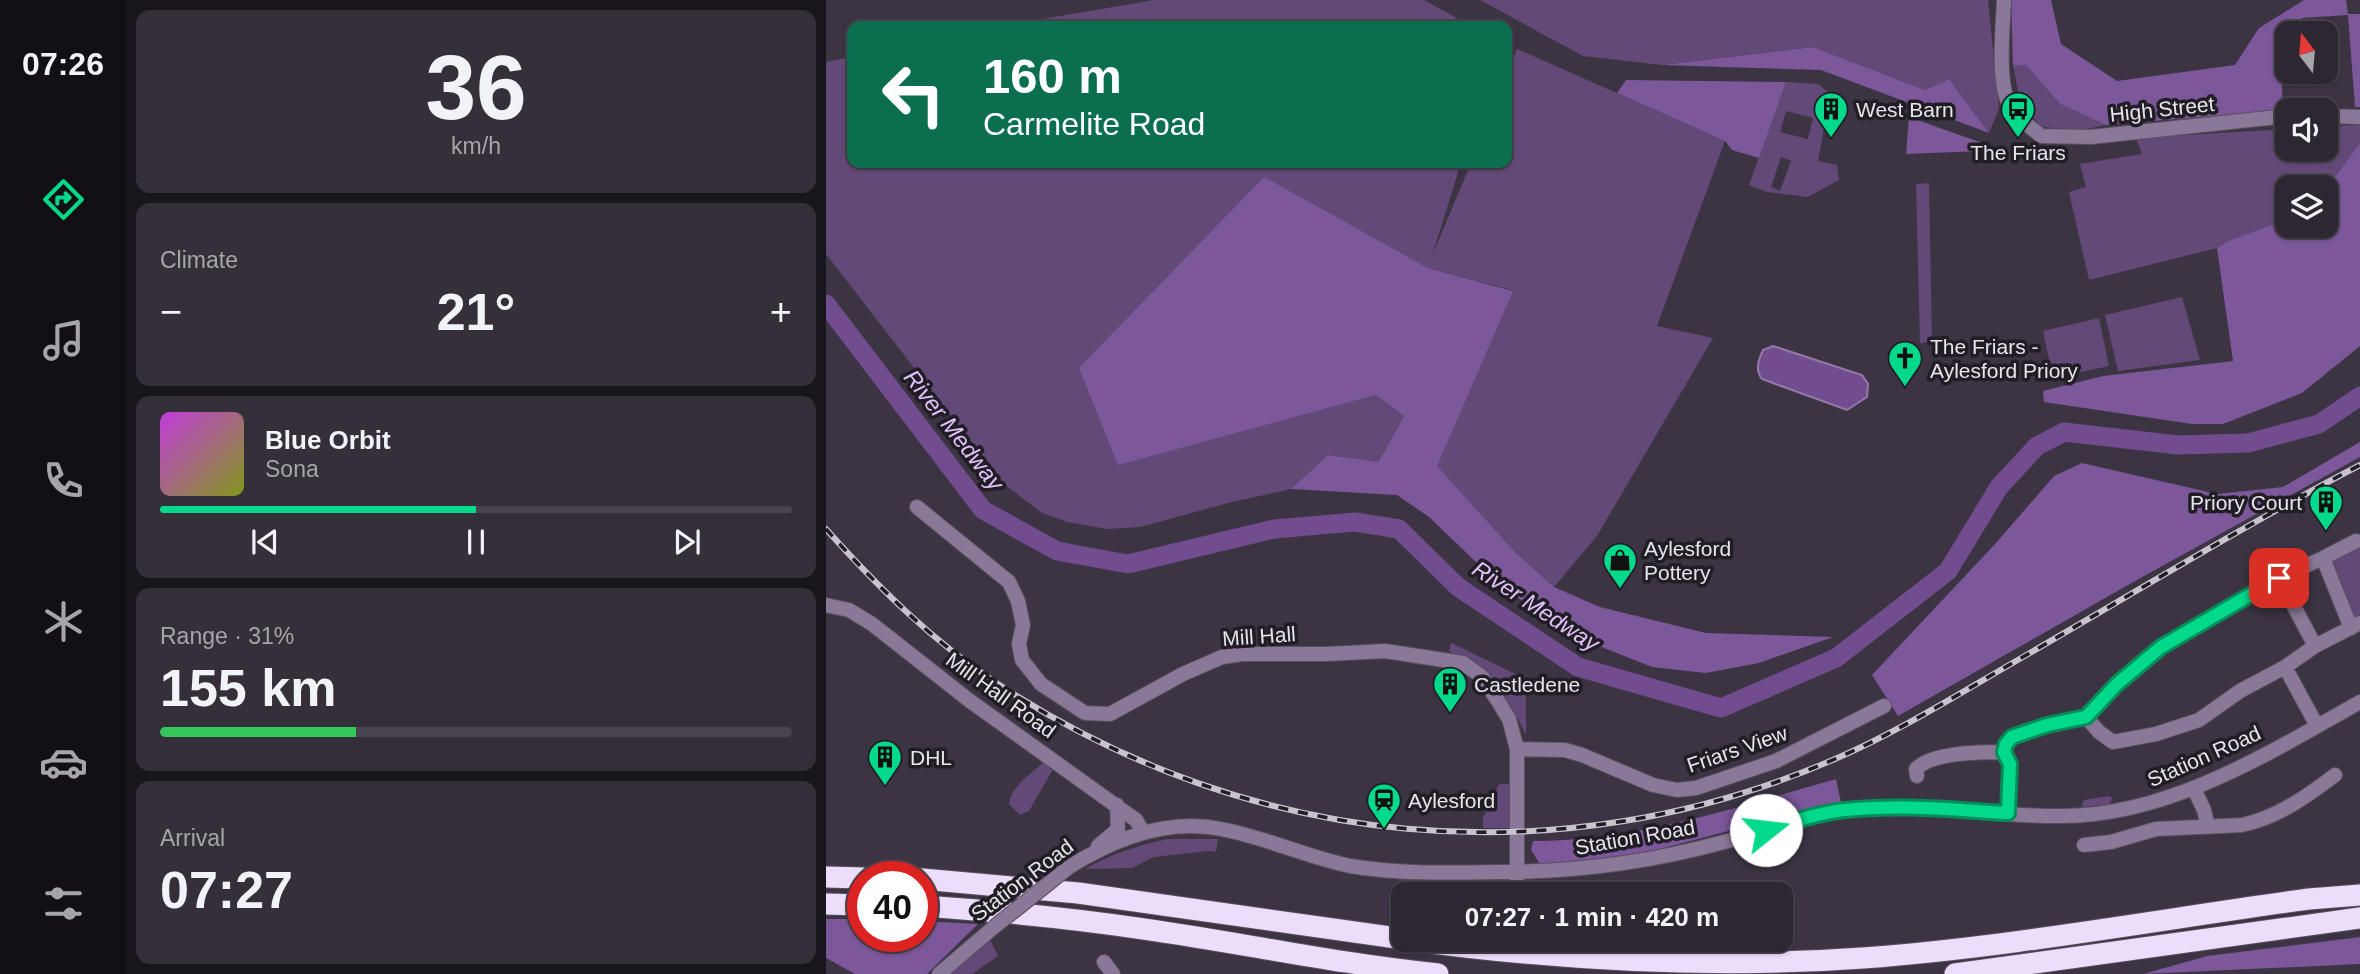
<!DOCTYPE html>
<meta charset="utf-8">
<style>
body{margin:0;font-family:Arial,sans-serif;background:#352f3a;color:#f1f3f6;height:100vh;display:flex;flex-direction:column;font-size:26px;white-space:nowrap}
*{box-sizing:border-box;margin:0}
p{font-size:23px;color:#a7a5ac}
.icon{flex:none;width:38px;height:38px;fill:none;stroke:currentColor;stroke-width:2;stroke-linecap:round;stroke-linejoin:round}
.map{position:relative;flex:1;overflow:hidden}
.details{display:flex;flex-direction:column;gap:10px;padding:10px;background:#19151c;width:700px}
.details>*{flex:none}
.hud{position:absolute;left:21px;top:21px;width:665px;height:147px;border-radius:14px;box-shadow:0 2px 5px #0004,0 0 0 2px #48444d;background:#0b6e4f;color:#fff;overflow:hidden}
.needle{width:46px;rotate:344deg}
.controls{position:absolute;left:1449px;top:21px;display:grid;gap:14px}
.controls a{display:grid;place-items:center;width:63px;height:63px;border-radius:14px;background:#2d2732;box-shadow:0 2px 5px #0004,0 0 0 2px #48444d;font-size:35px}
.speed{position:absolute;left:21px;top:861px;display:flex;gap:14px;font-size:35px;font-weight:700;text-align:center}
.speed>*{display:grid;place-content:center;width:91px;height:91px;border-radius:50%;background:#2d2732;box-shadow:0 2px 5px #0004,0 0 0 2px #48444d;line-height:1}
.speed .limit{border:10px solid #d22;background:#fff;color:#111}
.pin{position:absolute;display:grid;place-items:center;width:60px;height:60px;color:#fff;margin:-30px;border-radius:14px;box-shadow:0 4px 10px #0006}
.me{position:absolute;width:77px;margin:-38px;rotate:74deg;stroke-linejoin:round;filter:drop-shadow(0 0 5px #0008)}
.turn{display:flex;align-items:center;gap:24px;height:147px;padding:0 21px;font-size:32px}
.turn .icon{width:91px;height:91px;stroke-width:2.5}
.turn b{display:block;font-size:49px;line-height:60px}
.big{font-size:52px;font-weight:800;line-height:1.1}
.details .widget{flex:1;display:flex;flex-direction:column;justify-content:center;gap:10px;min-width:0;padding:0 24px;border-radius:14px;background:#352f3a}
.details .dial{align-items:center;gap:0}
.dial b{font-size:91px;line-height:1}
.song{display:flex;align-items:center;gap:21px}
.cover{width:84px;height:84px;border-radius:10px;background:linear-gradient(135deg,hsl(290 70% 55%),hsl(70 70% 35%))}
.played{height:7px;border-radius:4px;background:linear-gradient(90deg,#03d98b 50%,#48444d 50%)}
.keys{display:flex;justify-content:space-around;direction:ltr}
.heat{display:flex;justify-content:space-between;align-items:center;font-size:38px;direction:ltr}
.charge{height:10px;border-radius:5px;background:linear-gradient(90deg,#34c759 31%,#48444d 0)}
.trip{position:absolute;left:565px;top:882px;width:402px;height:70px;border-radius:14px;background:#2d2732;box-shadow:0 2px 5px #0004,0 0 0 2px #48444d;font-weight:800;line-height:70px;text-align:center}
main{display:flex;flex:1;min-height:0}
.tabs{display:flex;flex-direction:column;width:126px;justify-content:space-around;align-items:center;background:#121014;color:#a7a5ac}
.tabs .icon{width:49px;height:49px}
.tabs .current{color:#03d98b}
.tabs b{font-size:32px;color:#f1f3f6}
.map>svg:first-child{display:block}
</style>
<main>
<nav class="tabs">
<b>07:26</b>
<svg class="icon current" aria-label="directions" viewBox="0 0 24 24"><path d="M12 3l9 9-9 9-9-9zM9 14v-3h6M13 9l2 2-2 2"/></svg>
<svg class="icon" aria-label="music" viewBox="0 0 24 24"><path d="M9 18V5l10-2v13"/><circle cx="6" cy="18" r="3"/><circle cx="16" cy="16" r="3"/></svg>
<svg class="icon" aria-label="phone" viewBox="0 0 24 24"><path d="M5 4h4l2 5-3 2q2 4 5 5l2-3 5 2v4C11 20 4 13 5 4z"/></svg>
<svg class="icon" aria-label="climate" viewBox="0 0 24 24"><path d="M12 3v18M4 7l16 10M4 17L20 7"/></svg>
<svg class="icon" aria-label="car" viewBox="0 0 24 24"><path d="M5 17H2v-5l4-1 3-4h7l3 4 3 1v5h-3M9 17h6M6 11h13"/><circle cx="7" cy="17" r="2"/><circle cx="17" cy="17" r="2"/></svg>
<svg class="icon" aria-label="filters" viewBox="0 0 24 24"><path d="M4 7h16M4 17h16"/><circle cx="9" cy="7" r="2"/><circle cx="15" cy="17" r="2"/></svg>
</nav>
<section class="details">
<div class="widget dial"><b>36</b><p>km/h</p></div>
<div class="widget"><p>Climate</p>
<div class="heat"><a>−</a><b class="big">21°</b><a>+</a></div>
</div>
<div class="widget">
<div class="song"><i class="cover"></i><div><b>Blue Orbit</b><p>Sona</p></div></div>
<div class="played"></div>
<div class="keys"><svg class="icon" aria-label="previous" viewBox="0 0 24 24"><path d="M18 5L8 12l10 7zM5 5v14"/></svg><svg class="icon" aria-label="pause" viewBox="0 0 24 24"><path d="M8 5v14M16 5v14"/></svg><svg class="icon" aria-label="next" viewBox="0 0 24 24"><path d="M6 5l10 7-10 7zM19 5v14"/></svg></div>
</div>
<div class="widget"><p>Range · 31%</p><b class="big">155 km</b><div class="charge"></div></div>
<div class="widget"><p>Arrival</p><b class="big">07:27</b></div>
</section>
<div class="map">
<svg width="1534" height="974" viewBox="0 0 1534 974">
<rect width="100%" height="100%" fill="#3c3443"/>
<path fill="#634978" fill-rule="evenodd" d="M328,0H598L645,26H176Z
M654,0H1162L1173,108L1163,133L1123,79L1099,90L987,47L836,65L757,56Z
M691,49L899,141L831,326L887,338L771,536L728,587L689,552L610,466L686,290L602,268L437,178L292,464L550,395L578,416L551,463L502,455L465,489L406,502L314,527L281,529L241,522L216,513L178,484L0,254V62L26,57V163H635L606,256L645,163H681V74Z
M1187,65H1200L1234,104L1280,125L1256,130L1215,127L1194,101Z
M960,82L993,84L1004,95L992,161L1011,165L1013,180L982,197L941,192L923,185ZM960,111L987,118L982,139L954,132ZM955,157L965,161L954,191L945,187Z
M1534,125V143L1500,189L1461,187V219L1402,241L1391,248L1263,280L1243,192L1260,187L1254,164L1316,154L1310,138L1461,129V149H1500V126Z
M1103,183L1106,342L1094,343L1090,184Z
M1356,297L1374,360L1292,371L1279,315Z
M1273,318L1283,366L1227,378L1217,331Z
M1534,543V617L1526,619L1505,560Z
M625,643L700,679V735C680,693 664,674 623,651Z
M218,762L227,769L203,811L194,815L183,804C184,787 206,773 218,762Z
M673,784H684L685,828H657V818Z
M1283,796L1286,798L1284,804L1258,807L1256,806L1258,800Z
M342,839H392L390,852L382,851L327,857L306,868L259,869C286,854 312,845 342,839Z
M163,938L172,956L146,974H121Z"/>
<path fill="#7c579a" d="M1185,0H1225L1235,44L1291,81L1409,65L1433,28L1478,0H1520L1522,14H1534V107H1529L1522,15L1476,18V33H1461V64L1455,66L1457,110L1280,125L1234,104L1200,65H1187Z
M987,47L1099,90L1123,79L1163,133L995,70L836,65Z
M800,80L960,82L933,158L906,150L899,141L791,93Z
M1083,117L1159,144L1156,151L1080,154Z
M1534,143V346L1476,393L1397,424H1366L1218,402L1217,391L1277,376L1407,361L1391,248L1402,241L1461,219V226H1500V189Z
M438,177L602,268L687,291L611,466L689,552L728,587L774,607L880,633L1007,637L933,663L880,673L826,667L753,638L677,588L603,517L571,495L465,489L502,455L552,462L578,416L550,395L292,465L253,368Z
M1534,442V457L1309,581L1072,716L1046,675L1170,543L1228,476L1256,463L1391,494L1457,487Z
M1010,779L1016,807L925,825L834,849L761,862L714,864L705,850L707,841C810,841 912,807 1010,779Z
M0,919H37V936H96V921L152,924L101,974H29L0,958Z
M1534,937V964L1317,974L1381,956Z"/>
<path fill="#714c8e" stroke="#9579aa" stroke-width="2" d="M947,346L1036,375L1042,384L1041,397L1021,410L936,379C929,370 932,361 937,350Z"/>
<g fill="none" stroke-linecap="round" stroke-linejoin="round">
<path stroke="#714c8e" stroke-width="19" d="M0,304L157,510L231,551L302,564L448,529L529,522L573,529L632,587L752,667L895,708L1010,658L1122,571L1173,487L1211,446L1238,432L1352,445L1422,443L1493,424L1534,396"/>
<g stroke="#58505e" stroke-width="16">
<path id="minor" d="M1178,0C1177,28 1170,87 1186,110C1194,120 1206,128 1215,136L1265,137L1461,116
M1500,116L1534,117
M91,507L183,582L192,601L197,625L193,644L196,660L215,684L259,713L284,714L357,674L396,657L416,654H501L559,651L637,663L656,677L672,701L683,719L691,749V894
M1497,558L1530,541
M1453,578L1489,646
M0,605L23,610L46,624L144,701L310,820L317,832
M1459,667L1491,726
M1260,717L1273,732L1287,742L1330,734L1373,720L1414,691L1459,667L1489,646L1534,623
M691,749L739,750L756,755L827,785L851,790L870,788L950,761L1058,706
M1091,776L1090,769C1106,752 1155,752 1178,752
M1368,789L1378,810L1382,827
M1182,813L1184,764L1178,752L1180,744L1186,737L1199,731L1260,717L1291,684L1335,647L1453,578L1497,558L1525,628
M1258,845L1285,842L1330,829L1416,825C1452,817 1480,797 1509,775
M272,846L292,829L291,805
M243,867C288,839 341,818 395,829C439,837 480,857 524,866C572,874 623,873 672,872C748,872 825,862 898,842C937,832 975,817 1015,811C1088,800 1163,817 1236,816C1343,816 1443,753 1534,702
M278,962L287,974
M113,974L168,927"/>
</g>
<g stroke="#58505e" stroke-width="23">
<path id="highway" d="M0,877L37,878
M96,879L252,893L578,939
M0,904L37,905
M96,906C170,911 244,918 318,929C416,943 513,964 612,974
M582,940C733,960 885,969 1037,958C1185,947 1336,919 1483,899L1534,895
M1129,974L1534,918"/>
</g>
<use href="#minor" stroke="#897897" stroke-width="14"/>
<use href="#highway" stroke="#ecddfb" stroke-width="21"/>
<g stroke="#c9c3ce" stroke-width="6">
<path id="rail" d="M0,529C51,586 107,642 172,684C425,850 731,879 1009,759C1072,732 1131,695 1190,661C1305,595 1417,526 1534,465"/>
</g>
<use href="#rail" stroke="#211d24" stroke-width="3.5" stroke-dasharray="10" stroke-linecap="butt"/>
<g stroke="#58505e" stroke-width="16" stroke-linecap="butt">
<path id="minor-bridge" d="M168,927L243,867"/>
</g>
<use href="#minor-bridge" stroke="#897897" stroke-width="14"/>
</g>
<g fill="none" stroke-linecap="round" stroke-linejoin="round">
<g stroke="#028d5a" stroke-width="18">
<path id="route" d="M940,830C966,822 992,813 1019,810C1073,804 1128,810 1182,813L1184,764L1178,752L1180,744L1186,737L1221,725L1260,717L1291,684L1335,647L1453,578"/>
</g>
<use href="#route" stroke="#03d98b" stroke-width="12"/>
</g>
<defs>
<g id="building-pin" transform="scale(1.75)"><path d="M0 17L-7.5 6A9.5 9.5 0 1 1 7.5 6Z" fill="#03d98b" stroke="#211d24"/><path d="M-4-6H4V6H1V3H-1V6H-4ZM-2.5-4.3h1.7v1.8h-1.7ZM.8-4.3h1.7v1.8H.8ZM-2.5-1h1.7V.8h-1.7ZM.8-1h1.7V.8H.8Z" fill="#111"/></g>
<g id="bus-pin" transform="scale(1.75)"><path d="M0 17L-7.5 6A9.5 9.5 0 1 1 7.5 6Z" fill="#03d98b" stroke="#211d24"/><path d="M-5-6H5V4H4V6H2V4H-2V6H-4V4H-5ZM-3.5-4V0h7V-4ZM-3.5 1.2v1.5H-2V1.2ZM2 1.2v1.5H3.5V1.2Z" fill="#111"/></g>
<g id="church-pin" transform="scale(1.75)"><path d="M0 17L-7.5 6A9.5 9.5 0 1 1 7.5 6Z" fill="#03d98b" stroke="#211d24"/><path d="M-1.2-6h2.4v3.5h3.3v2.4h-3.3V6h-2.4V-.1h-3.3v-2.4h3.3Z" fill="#111"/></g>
<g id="shop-pin" transform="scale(1.75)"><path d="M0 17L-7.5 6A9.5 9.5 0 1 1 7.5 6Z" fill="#03d98b" stroke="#211d24"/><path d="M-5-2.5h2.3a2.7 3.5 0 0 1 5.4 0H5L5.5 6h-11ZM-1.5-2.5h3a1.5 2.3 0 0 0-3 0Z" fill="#111"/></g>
<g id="station-pin" transform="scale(1.75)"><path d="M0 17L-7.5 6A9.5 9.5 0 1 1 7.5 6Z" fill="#03d98b" stroke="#211d24"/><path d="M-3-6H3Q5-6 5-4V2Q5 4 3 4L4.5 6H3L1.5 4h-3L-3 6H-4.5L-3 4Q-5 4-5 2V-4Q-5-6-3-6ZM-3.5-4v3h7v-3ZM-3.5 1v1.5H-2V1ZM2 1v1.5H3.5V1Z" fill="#111"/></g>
</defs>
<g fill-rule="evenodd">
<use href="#building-pin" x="1005" y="109"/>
<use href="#bus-pin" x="1192" y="109"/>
<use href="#church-pin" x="1079" y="358"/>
<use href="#building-pin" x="1500" y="502"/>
<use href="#shop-pin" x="794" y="560"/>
<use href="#building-pin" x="624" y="684"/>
<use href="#building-pin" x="59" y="757"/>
<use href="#station-pin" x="558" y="800"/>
</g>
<g text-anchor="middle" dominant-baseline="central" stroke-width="7" stroke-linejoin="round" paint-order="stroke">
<g font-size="21" fill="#e8e3ed" stroke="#211d24" text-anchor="start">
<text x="1030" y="109">West Barn</text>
<text x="1192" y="152" text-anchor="middle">The Friars</text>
<text x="1104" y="346">The Friars -<tspan x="1104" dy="24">Aylesford Priory</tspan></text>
<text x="1476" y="502" text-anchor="end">Priory Court</text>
<text x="818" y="548">Aylesford<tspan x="818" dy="24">Pottery</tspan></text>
<text x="648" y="684">Castledene</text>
<text x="84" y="757">DHL</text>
<text x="582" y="800">Aylesford</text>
</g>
<g font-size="21" fill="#e8e3ed" stroke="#211d24">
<text transform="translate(1336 109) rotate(-6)">High Street</text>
<text transform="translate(433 636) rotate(-4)">Mill Hall</text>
<text transform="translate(175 695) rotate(36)">Mill Hall Road</text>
<text transform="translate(911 749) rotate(-19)">Friars View</text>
<text transform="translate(1378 756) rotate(-24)">Station Road</text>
<text transform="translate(809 837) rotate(-10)">Station Road</text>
<text transform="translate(196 880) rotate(-37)">Station Road</text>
</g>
<g font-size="23" font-style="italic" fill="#e0c2fb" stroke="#211d24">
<text transform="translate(128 430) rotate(52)">River Medway</text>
<text transform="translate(710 606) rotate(33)">River Medway</text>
</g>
</g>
</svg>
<div class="controls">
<a><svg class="needle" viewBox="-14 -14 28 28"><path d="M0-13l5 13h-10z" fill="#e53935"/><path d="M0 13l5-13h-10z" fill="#a7a5ac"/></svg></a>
<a><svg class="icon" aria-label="sound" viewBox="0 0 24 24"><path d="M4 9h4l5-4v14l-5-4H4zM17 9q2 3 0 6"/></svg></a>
<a><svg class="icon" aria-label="layers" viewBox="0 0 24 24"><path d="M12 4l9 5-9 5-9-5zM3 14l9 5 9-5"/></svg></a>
</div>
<div class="speed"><div class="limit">40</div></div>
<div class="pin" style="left:1453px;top:578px;background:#d93025"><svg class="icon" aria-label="arrive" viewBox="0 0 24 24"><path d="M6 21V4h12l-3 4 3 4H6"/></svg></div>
<svg class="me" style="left:940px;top:830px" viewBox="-20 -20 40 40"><circle r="19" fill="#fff"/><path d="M0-13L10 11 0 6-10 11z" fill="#03d98b"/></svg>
<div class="trip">07:27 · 1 min · 420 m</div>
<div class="hud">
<div class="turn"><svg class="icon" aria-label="left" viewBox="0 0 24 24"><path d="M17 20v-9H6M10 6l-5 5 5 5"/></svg><div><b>160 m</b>Carmelite Road</div></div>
</div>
</div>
</main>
